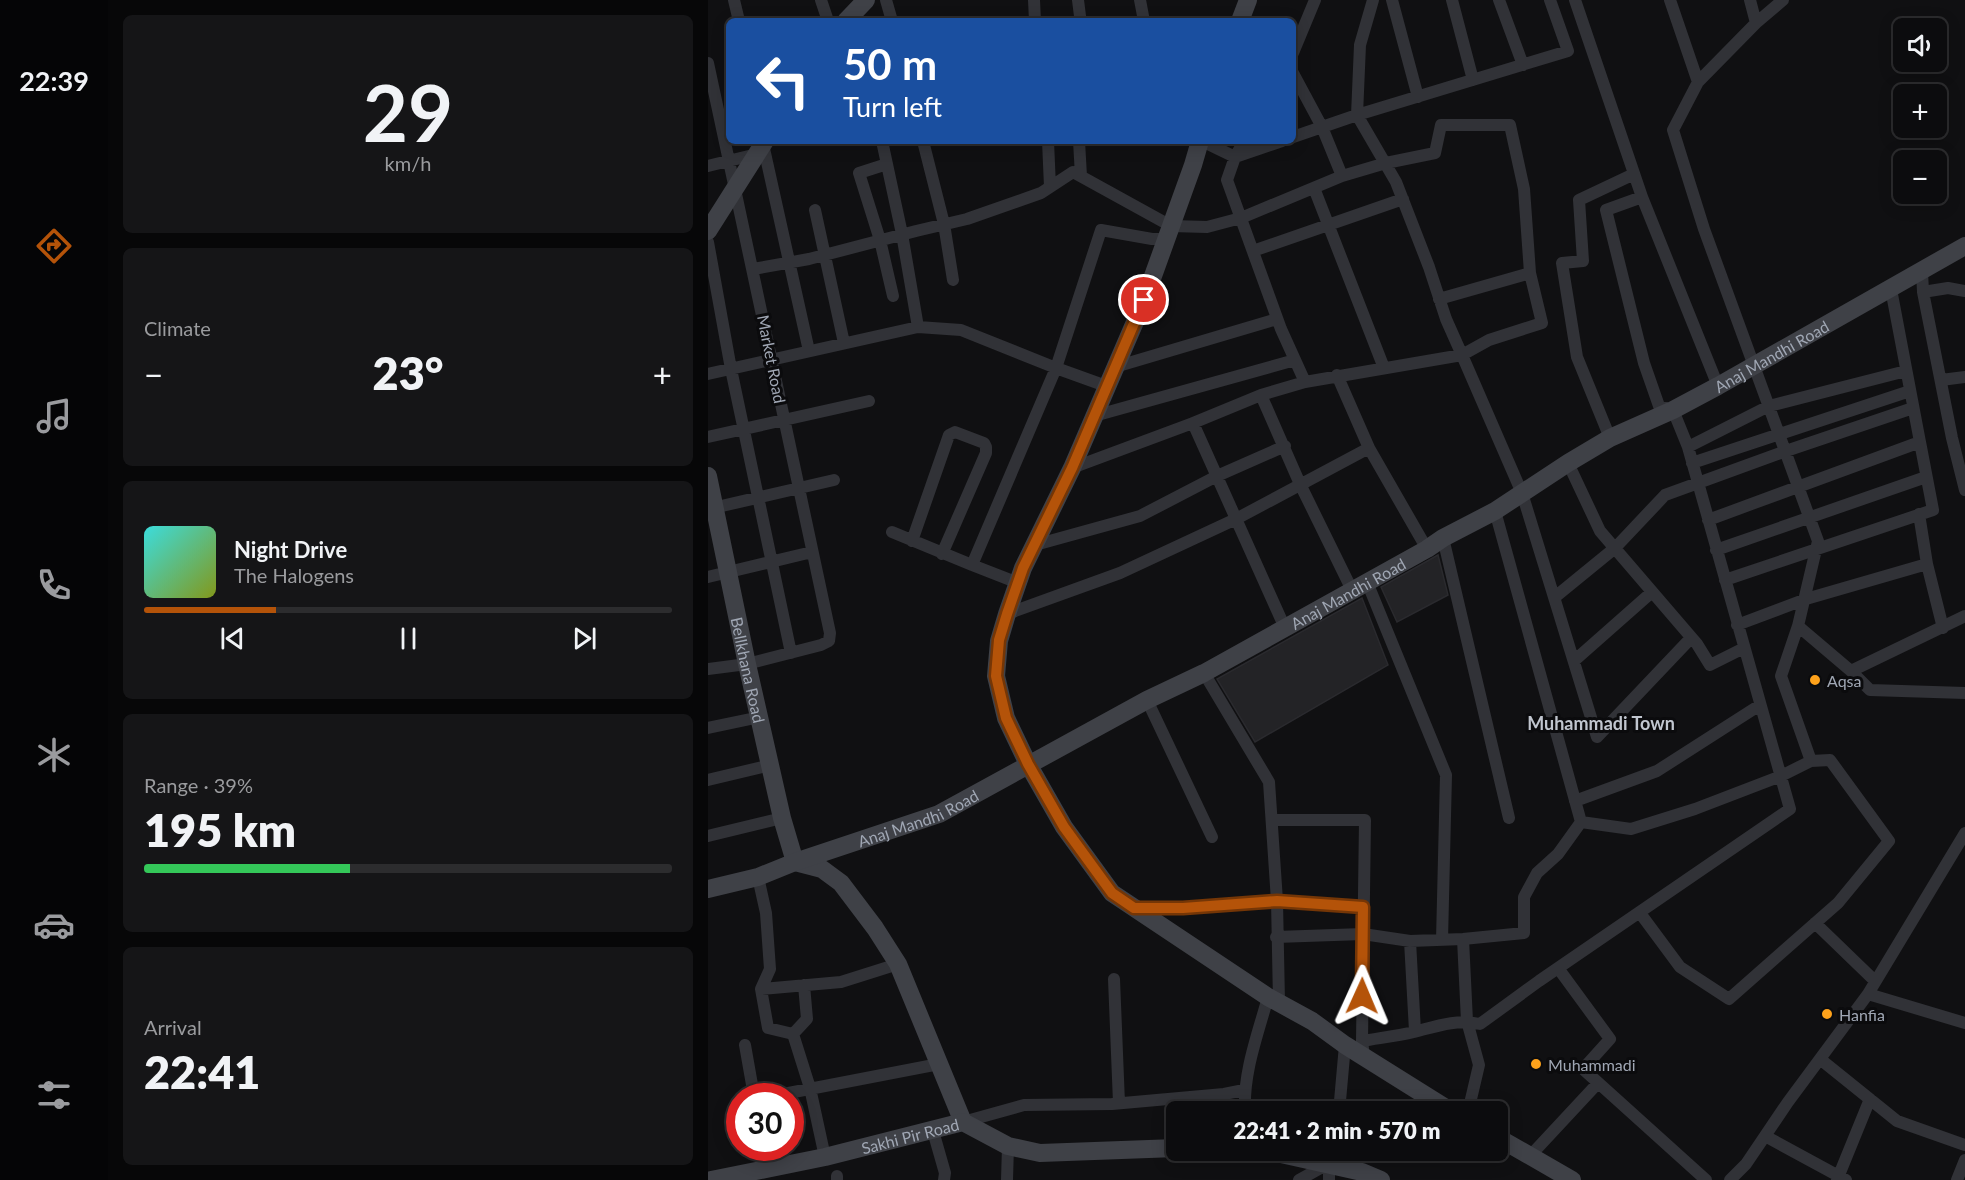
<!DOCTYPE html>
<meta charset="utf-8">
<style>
body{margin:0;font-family:Lato,sans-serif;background:#151517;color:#f1f3f6;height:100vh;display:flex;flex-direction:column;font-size:22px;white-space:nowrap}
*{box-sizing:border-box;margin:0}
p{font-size:20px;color:#9a9b9e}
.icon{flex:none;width:33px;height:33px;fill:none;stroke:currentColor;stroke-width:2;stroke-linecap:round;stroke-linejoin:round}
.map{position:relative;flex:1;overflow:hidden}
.side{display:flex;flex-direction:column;gap:15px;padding:15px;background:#070708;width:600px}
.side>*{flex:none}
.hud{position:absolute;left:18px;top:18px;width:570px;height:126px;border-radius:9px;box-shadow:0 3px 15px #0003,0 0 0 2px #2c2c2e;background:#1a4fa0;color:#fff;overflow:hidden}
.buttons{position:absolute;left:1185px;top:18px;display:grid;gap:12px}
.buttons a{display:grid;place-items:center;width:54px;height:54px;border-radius:9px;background:#0c0c0e;box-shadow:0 3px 15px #0003,0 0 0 2px #2c2c2e;font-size:30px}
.speed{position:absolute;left:18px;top:1083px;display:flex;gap:12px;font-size:30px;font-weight:700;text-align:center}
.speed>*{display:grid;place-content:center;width:78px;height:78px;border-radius:50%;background:#0c0c0e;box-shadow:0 3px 15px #0003,0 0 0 2px #2c2c2e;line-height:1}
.speed .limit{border:9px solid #d22;background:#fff;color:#111}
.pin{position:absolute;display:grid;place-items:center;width:51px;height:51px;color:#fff;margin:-26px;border:3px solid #fff;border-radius:50%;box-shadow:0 2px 6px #0007}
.me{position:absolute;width:66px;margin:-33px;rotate:1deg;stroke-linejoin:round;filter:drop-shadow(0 0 4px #0008)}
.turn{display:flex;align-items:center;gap:21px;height:126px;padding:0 18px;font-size:27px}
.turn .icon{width:78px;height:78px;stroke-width:2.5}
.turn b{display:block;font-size:42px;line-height:51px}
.big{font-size:45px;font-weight:800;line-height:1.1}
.side .card{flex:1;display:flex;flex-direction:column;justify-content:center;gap:9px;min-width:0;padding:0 21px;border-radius:9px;background:#151517}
.side .dial{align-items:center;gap:0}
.dial b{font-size:78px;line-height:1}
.song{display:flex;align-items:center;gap:18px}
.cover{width:72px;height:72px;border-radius:9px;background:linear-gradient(135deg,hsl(180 70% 55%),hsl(70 70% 35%))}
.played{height:6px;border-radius:3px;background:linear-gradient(90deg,#b45309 25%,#2c2c2e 25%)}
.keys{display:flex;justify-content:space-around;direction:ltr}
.heat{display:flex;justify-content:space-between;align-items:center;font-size:33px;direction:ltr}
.charge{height:9px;border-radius:4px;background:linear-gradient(90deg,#34c759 39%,#2c2c2e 0)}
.trip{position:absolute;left:458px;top:1101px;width:342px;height:60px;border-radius:9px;background:#0c0c0e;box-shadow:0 3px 15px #0003,0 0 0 2px #2c2c2e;font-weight:800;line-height:60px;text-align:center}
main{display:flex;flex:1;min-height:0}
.tab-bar{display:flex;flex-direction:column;width:108px;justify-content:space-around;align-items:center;background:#050506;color:#9a9b9e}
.tab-bar .icon{width:42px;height:42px}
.tab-bar .selected{color:#b45309}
.tab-bar b{font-size:27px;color:#f1f3f6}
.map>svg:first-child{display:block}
</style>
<main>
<nav class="tab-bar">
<b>22:39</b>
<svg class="icon selected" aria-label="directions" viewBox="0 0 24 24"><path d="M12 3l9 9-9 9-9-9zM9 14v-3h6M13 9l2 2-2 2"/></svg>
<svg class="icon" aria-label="music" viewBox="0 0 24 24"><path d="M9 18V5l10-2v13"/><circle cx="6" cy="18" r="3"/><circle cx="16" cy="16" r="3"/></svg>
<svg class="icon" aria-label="phone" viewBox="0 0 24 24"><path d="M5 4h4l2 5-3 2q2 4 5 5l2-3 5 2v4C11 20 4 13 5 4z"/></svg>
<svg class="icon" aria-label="climate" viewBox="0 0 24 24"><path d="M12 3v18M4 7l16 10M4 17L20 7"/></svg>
<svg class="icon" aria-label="car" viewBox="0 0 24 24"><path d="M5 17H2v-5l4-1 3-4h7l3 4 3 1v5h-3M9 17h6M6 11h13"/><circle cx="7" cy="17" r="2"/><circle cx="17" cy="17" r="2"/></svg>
<svg class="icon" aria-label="filters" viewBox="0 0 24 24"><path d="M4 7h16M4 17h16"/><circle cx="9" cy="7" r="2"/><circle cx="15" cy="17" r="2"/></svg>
</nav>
<section class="side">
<div class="card dial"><b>29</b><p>km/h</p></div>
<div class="card"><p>Climate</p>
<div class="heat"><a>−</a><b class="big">23°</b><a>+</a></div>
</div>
<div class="card">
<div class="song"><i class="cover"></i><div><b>Night Drive</b><p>The Halogens</p></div></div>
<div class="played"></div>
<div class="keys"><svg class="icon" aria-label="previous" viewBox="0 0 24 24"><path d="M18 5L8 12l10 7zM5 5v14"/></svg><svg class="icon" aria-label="pause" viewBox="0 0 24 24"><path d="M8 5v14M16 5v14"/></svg><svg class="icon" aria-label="next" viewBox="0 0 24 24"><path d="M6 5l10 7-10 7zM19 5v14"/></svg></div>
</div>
<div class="card"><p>Range · 39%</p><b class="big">195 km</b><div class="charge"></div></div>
<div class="card"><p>Arrival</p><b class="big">22:41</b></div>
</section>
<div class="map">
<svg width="1257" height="1180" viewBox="0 0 1257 1180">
<rect width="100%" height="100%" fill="#101012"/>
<path fill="#232326" stroke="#2a2a2e" stroke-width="1.5" d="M730,555L740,595L689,622L673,587Z
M654,598L680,665L547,742L509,679Z"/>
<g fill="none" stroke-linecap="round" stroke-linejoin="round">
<path stroke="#313237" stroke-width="12" d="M26,0L31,21
M113,0L120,21
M178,0L184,21
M326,0L327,21
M370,0L372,16L371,21
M432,0L436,21
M665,0L652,45L649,115L688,182L721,267L738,319L754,355L781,340L834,323L822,273
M684,0L710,97
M744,0L765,80
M791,0L815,65
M962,0L990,82
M1042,0L1048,23
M1075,0L1048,23L990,82L965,130L996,229L1110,541L1090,626L1143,671L1162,690L1257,693
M585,53L607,0
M0,63L122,633L121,641L113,645L39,664L0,669
M585,137L649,115L860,51L842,0
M174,141L194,234L210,327
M215,141L236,224L245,280
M340,141L342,187
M371,141L373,176
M494,141L527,157L574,141
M55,144L101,351
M179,164L151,173L172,240L185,296
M0,166L49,154
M634,176L678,163L727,153L733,125H802L816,189L822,273L731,299
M606,188L676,368
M934,197L1010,386
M107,210L136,343
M0,242L23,369L83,653
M545,251L695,199
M45,269L101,259L208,231L259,219L333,193L365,172L463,226L499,227L533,218L634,176L614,127L585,73
M1214,271L1215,292L1240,288L1257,291
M1215,292L1244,438L1257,490
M407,367L569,319
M0,374L210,327L253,330L348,368L398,386
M1233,380L1257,377
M597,382L754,355L814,493L889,737L983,638
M553,395L592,484L644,590
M386,416L587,360
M485,423L577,628
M0,437L161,401
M902,438L869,357L854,263L875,261L871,200L926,174
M980,447L1061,406L1198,371
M661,448L719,549
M860,463L892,531L989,644L1002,665L1036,648
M984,463L1202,391
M364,468L485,423L553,395L597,382L573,329L519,180L527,157L536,141
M1,509L126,480
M787,511L873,822
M1000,520L1212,442L1183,289
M184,532L264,565
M735,538L801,818
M204,541L241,435L247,432L276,443L278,447V453L234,554
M327,545L432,516L509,476L577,446
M1008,550L1218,477
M1219,564L1235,628
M0,577L104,552
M1017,580L1225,510L1212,442
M659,582L738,775L734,940
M310,583L264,565L348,368L393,230L444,239H458
M847,597L907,548L957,495L1078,451L1205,408
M299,614L412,573L528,519L661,448L629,375
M1029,625L1098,599L1219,564L1211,514
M867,660L944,592
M1143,671L1257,616
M496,673L561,782L569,901L571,1002
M439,700L504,837
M0,728L52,717
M0,780L63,765
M867,801L949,771L1052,705
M564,820H657L654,1041
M873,822L923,829L987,809L1073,776L1103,761L1073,676L1090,626
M0,836L74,818
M50,877L58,913L62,969L53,989L60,1028L85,1034L102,1088L117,1157
M427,907L475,908L569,901L655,907
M932,913L972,967L1021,999L1130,903L1181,841L1122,760L1103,761
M1107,923L1167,981
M568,937L655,934L702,941L755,939L816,933V897L829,873L850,854L873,822
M755,939L759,1021L771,1065L760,1112
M702,941L707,1031
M850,968L902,1039L875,1069L998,1180
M406,979L411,1103
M53,989L133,982L190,964
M1160,994L1257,1023
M85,1034L99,1019L96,985
M37,1045L46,1096
M656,1056L654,1041C671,1038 689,1036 706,1032C729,1026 748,1019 772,1024L831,981L1082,809L980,447L965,410L951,406L936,363L898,210L934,197L867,0
M1112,1059L1189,1121L1257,1145
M65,1096L231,1064
M537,1112C535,1072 550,1034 560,997
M631,1112L637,1045
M255,1122L316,1105L404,1104L516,1094L536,1090
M225,1131L237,1173L236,1180
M1057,1136L1138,1180
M55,1148L59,1169
M823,1155L890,1083
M626,1167L628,1150
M129,1180V1176
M299,1180L300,1146
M591,1180L618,1165
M621,1180V1166
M1022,1180L1038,1164L1080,1102L1160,994L1257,833
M1129,1180L1162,1099
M1249,1180L1257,1160"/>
<g stroke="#3f4147" stroke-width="18">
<path d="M138,21L158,0"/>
<path d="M532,21L540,0"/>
<path d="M492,141L485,165L436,301L364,468L315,568L299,614L291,641L288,676L298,718L320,764L356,827L404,893L560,997L604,1021L637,1045L744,1112"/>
<path d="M0,231L57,141"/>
<path id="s1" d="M0,476L39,664L74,818L87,862L114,869L133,883L167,928L190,964L255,1122"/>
<path id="s2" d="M0,889L50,877L87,862L231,814L439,700L496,673L719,549L735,538L787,511L860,463L902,438L965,410L1010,386L1257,246"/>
<path d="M789,1137L864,1180"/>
<path d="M555,1150L654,1172L673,1180"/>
<path id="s3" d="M3,1180L117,1157L255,1122L300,1146L332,1153L468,1148"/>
</g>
</g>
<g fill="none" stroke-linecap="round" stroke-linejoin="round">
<g stroke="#753606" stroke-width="15">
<path id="route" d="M436,300L364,468L315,568L299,614L291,640L288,676L298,718L320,764L356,827L404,893L426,908H475L569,901L655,907L654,996"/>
</g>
<use href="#route" stroke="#b45309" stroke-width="10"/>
</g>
<g fill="#fea21b" stroke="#0b0b0d" stroke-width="2">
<circle cx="1107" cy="680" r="6"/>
<circle cx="1119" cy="1014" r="6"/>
<circle cx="828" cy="1064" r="6"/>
</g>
<g text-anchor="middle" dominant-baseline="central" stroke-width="6" stroke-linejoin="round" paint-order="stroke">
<g font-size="16" fill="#a0a7b4" stroke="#0b0b0d">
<text stroke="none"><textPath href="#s2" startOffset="1194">Anaj Mandhi Road</textPath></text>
<text transform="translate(64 359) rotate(79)">Market Road</text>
<text stroke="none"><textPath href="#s2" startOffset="708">Anaj Mandhi Road</textPath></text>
<text stroke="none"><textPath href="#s1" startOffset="198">Bellkhana Road</textPath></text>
<text stroke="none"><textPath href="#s2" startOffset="222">Anaj Mandhi Road</textPath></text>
<text stroke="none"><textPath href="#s3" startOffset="204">Sakhi Pir Road</textPath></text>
</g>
<g font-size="16" fill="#a0a7b4" stroke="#0b0b0d" text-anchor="start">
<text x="1119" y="680">Aqsa</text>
<text x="1131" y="1014">Hanfia</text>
<text x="840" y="1064">Muhammadi</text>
</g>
<g font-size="18" font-weight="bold" fill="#c1c6cf" stroke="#0b0b0d">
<text x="893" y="723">Muhammadi Town</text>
</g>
</g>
</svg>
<div class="buttons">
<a><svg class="icon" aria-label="sound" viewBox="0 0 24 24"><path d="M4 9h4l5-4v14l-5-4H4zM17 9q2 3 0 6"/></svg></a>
<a>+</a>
<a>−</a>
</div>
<div class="speed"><div class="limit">30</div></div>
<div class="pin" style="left:436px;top:300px;background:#d93025"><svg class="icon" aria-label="arrive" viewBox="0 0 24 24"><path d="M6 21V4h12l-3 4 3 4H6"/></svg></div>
<svg class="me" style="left:654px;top:996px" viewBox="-20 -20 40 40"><path d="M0-17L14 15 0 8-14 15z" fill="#b45309" stroke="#fff" stroke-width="4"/></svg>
<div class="trip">22:41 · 2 min · 570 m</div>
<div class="hud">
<div class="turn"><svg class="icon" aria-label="left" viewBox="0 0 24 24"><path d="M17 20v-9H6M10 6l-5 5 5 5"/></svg><div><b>50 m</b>Turn left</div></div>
</div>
</div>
</main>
